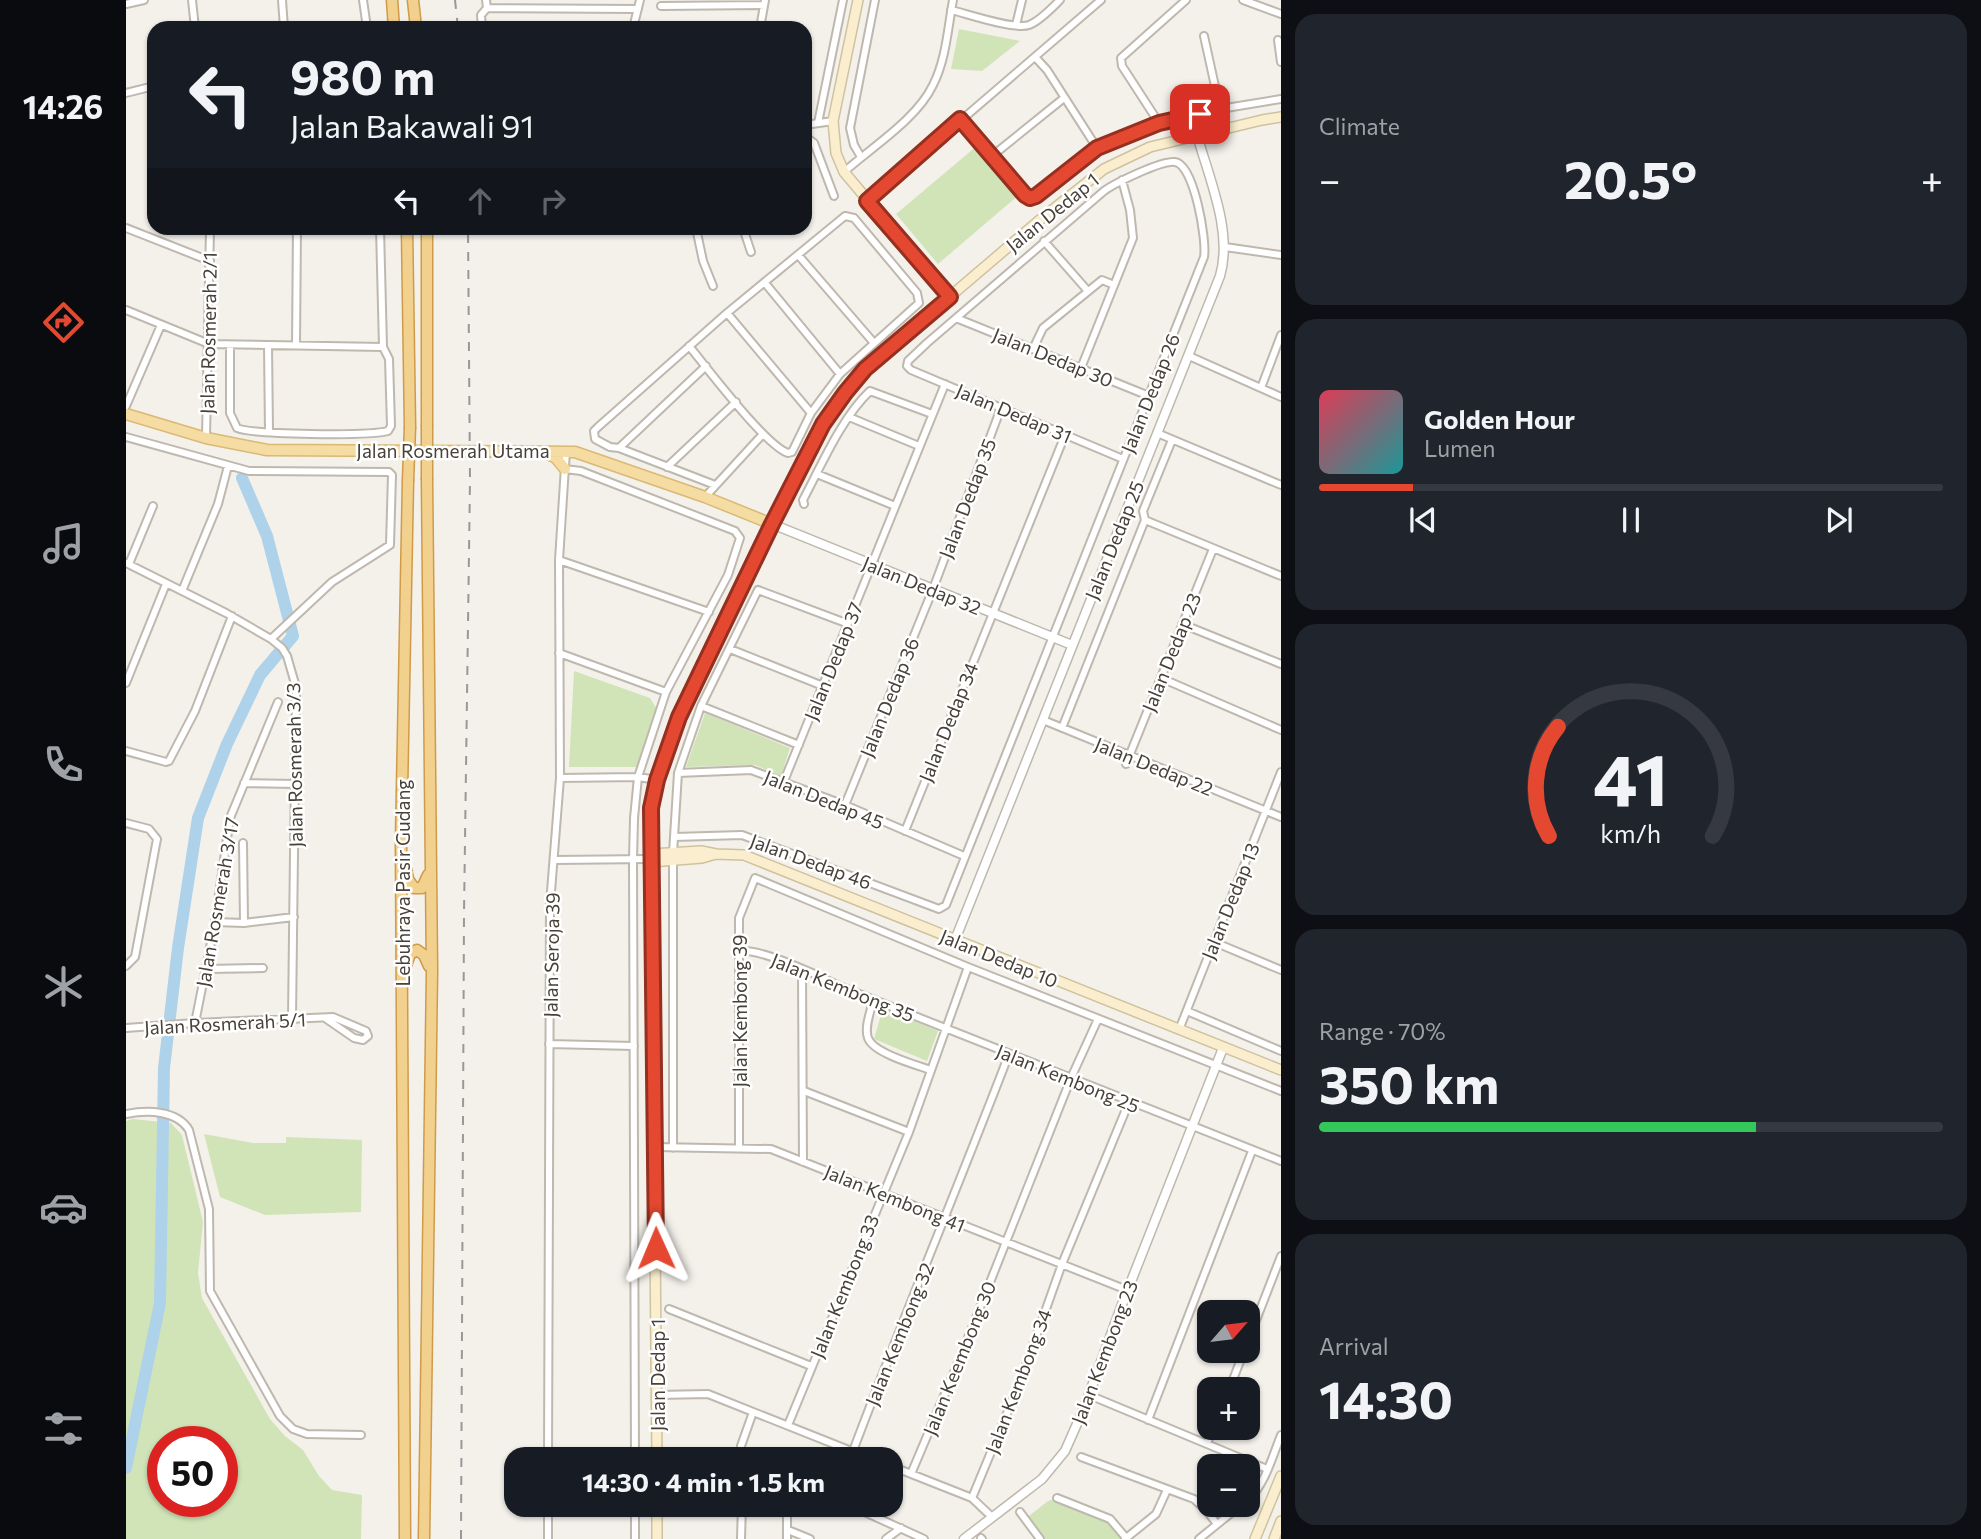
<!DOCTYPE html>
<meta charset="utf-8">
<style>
body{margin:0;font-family:Commissioner,sans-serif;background:#20242c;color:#f1f3f6;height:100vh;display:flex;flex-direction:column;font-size:26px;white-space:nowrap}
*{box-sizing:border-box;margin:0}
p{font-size:23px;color:#9ea1a6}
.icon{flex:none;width:38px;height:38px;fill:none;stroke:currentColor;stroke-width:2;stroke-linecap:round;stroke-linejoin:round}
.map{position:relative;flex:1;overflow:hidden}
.drawer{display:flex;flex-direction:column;gap:14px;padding:14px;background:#0d0f14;width:700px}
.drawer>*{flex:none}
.top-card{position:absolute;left:21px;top:21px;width:665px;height:214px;border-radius:21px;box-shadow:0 2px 5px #0004;background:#171b24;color:#f1f3f6;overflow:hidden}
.needle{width:46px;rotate:62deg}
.fabs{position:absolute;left:1071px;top:1300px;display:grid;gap:14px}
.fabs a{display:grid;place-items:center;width:63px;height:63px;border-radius:14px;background:#171b24;box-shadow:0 2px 5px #0004;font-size:35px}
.speed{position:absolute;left:21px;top:1426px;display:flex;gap:14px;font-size:35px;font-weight:700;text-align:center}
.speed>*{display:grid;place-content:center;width:91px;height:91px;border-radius:50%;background:#171b24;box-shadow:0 2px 5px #0004;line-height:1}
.speed .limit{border:10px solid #d22;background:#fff;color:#111}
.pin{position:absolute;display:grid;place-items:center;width:60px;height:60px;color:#fff;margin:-30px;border-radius:14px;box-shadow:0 4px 10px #0006}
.me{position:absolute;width:77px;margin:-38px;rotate:359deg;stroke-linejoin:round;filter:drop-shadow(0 0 5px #0008)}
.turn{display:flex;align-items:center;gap:24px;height:147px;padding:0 28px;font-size:32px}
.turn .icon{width:91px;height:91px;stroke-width:2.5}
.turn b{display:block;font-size:49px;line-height:60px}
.lanes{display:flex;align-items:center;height:66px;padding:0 28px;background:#0003;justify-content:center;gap:35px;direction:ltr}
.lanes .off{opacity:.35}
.big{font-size:52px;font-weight:700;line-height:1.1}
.drawer .tile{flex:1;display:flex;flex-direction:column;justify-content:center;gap:10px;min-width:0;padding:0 24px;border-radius:21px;background:#20242c}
.drawer .dial{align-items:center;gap:0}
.dial svg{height:182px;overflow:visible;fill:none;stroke:#363941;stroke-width:7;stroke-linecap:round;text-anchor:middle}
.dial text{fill:#f1f3f6;stroke:none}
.song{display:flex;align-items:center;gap:21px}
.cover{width:84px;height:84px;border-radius:10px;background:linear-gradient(135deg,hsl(350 70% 55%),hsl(180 70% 35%))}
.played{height:7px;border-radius:4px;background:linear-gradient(90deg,#e54830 15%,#363941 15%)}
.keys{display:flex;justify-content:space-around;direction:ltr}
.heat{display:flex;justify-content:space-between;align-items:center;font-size:38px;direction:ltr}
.charge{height:10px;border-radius:5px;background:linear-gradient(90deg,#34c759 70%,#363941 0)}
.trip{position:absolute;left:378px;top:1447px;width:399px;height:70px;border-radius:21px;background:#171b24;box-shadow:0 2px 5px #0004;font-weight:700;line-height:70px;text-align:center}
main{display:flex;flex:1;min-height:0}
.menu{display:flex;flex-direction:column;width:126px;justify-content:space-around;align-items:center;background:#090b0e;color:#9ea1a6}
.menu .icon{width:49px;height:49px}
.menu .selected{color:#e54830}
.menu b{font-size:32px;color:#f1f3f6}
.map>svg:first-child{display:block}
</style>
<main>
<nav class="menu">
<b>14:26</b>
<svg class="icon selected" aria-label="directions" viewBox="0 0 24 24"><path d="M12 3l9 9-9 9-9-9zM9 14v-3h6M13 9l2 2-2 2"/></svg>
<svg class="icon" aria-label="music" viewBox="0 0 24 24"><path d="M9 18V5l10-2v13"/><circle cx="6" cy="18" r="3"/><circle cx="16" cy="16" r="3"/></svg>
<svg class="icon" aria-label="phone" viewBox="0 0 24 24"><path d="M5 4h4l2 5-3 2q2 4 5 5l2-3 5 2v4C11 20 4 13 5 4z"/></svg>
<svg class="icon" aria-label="climate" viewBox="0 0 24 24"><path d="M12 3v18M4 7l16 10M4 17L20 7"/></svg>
<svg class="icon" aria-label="car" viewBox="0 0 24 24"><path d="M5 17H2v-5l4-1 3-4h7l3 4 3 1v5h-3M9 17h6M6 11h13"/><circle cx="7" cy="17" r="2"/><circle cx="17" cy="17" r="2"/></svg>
<svg class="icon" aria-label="filters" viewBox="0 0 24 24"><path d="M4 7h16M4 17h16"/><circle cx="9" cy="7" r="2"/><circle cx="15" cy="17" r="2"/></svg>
</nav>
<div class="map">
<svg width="1155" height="1539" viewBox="0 0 1155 1539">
<rect width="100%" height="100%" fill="#f4f1eb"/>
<path fill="#d1e4b8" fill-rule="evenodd" d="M833,29L894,41L856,71L825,69Z
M852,145L894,194L812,264L770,214Z
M448,671L524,698L531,709L511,767H443Z
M579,713L664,748L655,776L629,765L560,767Z
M757,1008L812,1031L801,1061L748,1039Z
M7,1119L45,1123L56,1135L77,1222L72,1273L76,1298L144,1419L159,1436L177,1450L193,1476L206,1490L236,1495L235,1539H0V1121ZM96,1442V1502H37V1442Z
M78,1134L127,1143H160V1137L236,1140L235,1212L139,1215L94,1197Z
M931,1498L984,1519L999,1539H914L899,1519L922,1501Z"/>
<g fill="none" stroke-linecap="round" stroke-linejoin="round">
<path stroke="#aed2ea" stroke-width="12" d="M0,1468L34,1303L38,1068L52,948L72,818L101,744L134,675L167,636L141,536L116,478"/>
<g stroke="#beb8ae" stroke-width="10">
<path id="minor" d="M66,0L69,28
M156,0L158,28
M237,0L241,28
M1117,0L1155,14
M0,4L18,0
M535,6L638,5
M361,8L512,9
M825,10C842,14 888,30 903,25C914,21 926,8 934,0
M890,25L896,0
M356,28L355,15L361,8L360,0
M507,28L514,0
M634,28L639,0
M1078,36L1094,109
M1152,40L1155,62
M909,57L921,70L971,148
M0,93L28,86
M834,119L899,195L904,198L910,196L971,148L1033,123L1094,109L1155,99
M692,123L717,0
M1033,123L996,66L995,58L1060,0
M679,125L707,121
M679,141L684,140L688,143L708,196
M866,156L938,98
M735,157L728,145L724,128L749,0
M718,172C746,147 791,119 807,85C820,60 822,27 827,0
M741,201L975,0
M0,228L84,261
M570,228L577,261L587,286
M617,228L625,252
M918,241L961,290
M1099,247L1155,255
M673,256L748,343
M639,283L714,374
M0,310L83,344L257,347
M601,313L685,413
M830,318L1023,396
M104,345V413L111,428C127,435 243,436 262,431L265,426L263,359L257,347L254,228
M142,345L143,432
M170,345L171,228
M563,346C582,369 639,445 662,453L666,452L685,413L714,374L793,303L791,293L728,218L719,216L601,313L472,427L468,431L469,439L484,447L493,448L589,485
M907,349L917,328L976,280L988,285
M1063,356L1155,397
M955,368L1007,238L1004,210L996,180
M1135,388L1155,335
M0,406L35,325
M723,417L793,446
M1031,433L1155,485
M0,437L123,471L263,472L266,475L264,545L206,582L145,639
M80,438L84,228
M493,448L580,366
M541,467L610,402
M439,469L455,471L609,531L614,538L602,575L540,692L512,777L508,818L507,859L509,1460
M691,474L769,506
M579,497L637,434
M678,504L677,500C695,466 716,417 744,391L806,414
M1019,520L1155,576
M433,560L583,612
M0,563L100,613L145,639L156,648L161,656L170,687L166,1019
M3,564L27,506
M56,591L92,504L102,466
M1056,624L1155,664
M604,649L697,686
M433,653L540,692
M1035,678L1155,730
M0,683L40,584
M575,706L673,745
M917,720L1155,817
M936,728L1019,520L1017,511L1046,440
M0,751L40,762L43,761L69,711L106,616
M1000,764L1087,549
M552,773L625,770L719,805L838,856
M434,778L512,777L531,780
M658,781L819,384
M118,783L170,784
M719,805L807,589L875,408
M0,823L23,829L31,839L9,957L0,966
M779,831L939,435
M548,837L616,835L813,909L820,905L1078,257C1081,240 1068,164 1049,162C1036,160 989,183 978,191L801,343L782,361L781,366L785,370L997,459
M117,843L118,923
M547,853L552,773L575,706L632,590L720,623
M428,860L525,859
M547,861V1148
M89,922L118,923L168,917
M1088,942L1155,970
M613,951C634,948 692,975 713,986L1155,1161
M81,969L137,968
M676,970L677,1162
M747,1000C745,1011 738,1027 742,1038C747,1053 790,1065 805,1070
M1061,1011L1155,1051
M69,1023L89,922L104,818L152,702
M0,1028L69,1023L207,1017L240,1031L242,1036L237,1040L228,1038L199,1018
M1053,1030L1155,772
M423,1044L508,1046
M678,1091L783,1132
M0,1114C21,1110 51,1110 63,1130L83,1209L84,1291L154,1416L167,1429L181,1434L235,1435
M528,1147L645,1149L1001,1290
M613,1148V918L629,878L842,967L1155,1091
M543,1309L685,1366
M1122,1341L1155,1256
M1103,1390L1118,1351
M531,1395L582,1394L748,1460
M963,1395L1141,1469
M1022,1420L1126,1151
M662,1425L783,1132L842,967
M1081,1444L1087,1428
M727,1451C777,1318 832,1187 883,1054
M955,1457L1068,1499L1080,1510L1091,1524
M422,1460L424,904L434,778L433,560L440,451
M615,1460V1446L627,1412
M765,1466L846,1498L866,1517
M785,1474L834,1358L945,1078L972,1019
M846,1498L894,1382L936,1264L1003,1102
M931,1498L984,1519L1001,1539
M1122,1500C1139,1485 1147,1455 1155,1435
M509,1505V1539
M661,1505V1539
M723,1505L798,1539
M894,1512L914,1539
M662,1530L684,1539
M855,1538L856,1539
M422,1539V1505
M615,1539L616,1505
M760,1539L775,1528
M999,1539L1030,1514L1041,1490
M1073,1539L1115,1505"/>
</g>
<g stroke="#beb8ae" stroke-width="11">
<path id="tertiary" d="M646,524L946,645
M829,940L1094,276C1107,232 1083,178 1071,135
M838,1539L916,1479L939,1451L958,1408L997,1302L1097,1048"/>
</g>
<g stroke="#cfc29f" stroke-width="12">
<path id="secondary" d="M732,0L707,121L710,153L718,172L824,297
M525,854L575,851L590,854
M525,862L576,858L590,854L618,855L1155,1070
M531,1460L525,808C541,727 584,656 619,582C654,508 686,432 739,369L916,218L978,169L1024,147L1136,120L1155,117
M531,1505V1539
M1129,1539L1155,1476
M1148,1539L1155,1521"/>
</g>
<g stroke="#d9b974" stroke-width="13">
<path id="primary" d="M0,414L80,438L141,450L449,452L579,497L646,524
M418,452L430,458L439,469"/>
</g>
<g stroke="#cf9b4a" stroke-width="13">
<path id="trunk" d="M266,0L268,28
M287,0L290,28
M281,228L284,427
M301,228V425
M280,869L282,879L288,888H296L302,875
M279,968L284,954L291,950L298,955L303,966
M279,1539L275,841L282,481
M298,1539L306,971L301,480"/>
</g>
<use href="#minor" stroke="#fff" stroke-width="6"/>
<use href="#tertiary" stroke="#fff" stroke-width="8"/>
<use href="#secondary" stroke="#faeecf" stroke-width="9"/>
<use href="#primary" stroke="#f5dca3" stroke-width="10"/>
<use href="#trunk" stroke="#f2d18e" stroke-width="10"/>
<path stroke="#989898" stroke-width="2" stroke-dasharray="9 9" stroke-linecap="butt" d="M329,0L332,28
M335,1539L338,913L344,480L342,228"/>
<g stroke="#cf9b4a" stroke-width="13" stroke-linecap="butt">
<path id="trunk-bridge" d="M301,425V480
M282,481L284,427"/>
</g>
<use href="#trunk-bridge" stroke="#f2d18e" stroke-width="10"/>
</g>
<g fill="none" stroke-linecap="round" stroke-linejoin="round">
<g stroke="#952f1f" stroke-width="18">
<path id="route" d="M530,1248L525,808L531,780L553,717L646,524L697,424L719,393L739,369L824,297L741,201L834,119L899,195L904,198L910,196L971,148L1033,123L1074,114"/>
</g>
<use href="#route" stroke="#e54830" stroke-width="12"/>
</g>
<g text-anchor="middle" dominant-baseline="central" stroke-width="5" stroke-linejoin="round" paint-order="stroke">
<g font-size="19" fill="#474139" stroke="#fff">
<text transform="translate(926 212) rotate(-39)">Jalan Dedap 1</text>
<text transform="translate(82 333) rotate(-89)">Jalan Rosmerah 2/1</text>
<text transform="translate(927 357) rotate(22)">Jalan Dedap 30</text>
<text transform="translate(1024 393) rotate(-68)">Jalan Dedap 26</text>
<text transform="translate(888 413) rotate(23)">Jalan Dedap 31</text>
<text x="327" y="450">Jalan Rosmerah Utama</text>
<text transform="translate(841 498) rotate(-69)">Jalan Dedap 35</text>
<text transform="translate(988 540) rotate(-68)">Jalan Dedap 25</text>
<text transform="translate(796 585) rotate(22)">Jalan Dedap 32</text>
<text transform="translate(1045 652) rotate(-68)">Jalan Dedap 23</text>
<text transform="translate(707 661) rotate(-68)">Jalan Dedap 37</text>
<text transform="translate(763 697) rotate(-68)">Jalan Dedap 36</text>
<text transform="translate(822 722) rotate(-68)">Jalan Dedap 34</text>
<text transform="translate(168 765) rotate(-91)">Jalan Rosmerah 3/3</text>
<text transform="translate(1028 766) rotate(22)">Jalan Dedap 22</text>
<text transform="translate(698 799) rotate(22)">Jalan Dedap 45</text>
<text transform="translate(685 861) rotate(20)">Jalan Dedap 46</text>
<text transform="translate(276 883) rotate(-90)">Lebuhraya Pasir Gudang</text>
<text transform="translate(1104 901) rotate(-68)">Jalan Dedap 13</text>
<text transform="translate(91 902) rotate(-80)">Jalan Rosmerah 3/17</text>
<text transform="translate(425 955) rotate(-89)">Jalan Seroja 39</text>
<text transform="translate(873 958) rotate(22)">Jalan Dedap 10</text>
<text transform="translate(717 987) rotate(22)">Jalan Kembong 35</text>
<text transform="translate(613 1011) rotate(-90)">Jalan Kembong 39</text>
<text transform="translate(99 1023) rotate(-3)">Jalan Rosmerah 5/1</text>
<text transform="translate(942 1078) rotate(22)">Jalan Kembong 25</text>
<text transform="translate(769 1198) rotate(22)">Jalan Kembong 41</text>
<text transform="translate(718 1286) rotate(-68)">Jalan Kembong 33</text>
<text transform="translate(773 1334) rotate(-68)">Jalan Kembong 32</text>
<text transform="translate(978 1352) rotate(-69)">Jalan Kembong 23</text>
<text transform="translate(833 1358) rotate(-68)">Jalan Keembong 30</text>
<text transform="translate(531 1375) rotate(-90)">Jalan Dedap 1</text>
<text transform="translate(892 1381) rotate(-69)">Jalan Kembong 34</text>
</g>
</g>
</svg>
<div class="fabs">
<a><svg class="needle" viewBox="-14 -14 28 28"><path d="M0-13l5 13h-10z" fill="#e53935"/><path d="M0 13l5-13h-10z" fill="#9ea1a6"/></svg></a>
<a>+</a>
<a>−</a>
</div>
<div class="speed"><div class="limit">50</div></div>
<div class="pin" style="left:1074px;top:114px;background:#d93025"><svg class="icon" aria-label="arrive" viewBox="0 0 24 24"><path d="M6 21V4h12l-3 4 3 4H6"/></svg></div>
<svg class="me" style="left:530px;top:1248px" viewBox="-20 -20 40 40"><path d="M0-17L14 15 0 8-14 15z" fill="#e54830" stroke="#fff" stroke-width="4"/></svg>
<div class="trip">14:30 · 4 min · 1.5 km</div>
<div class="top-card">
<div class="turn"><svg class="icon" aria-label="left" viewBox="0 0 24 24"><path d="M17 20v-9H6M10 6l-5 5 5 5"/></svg><div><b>980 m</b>Jalan Bakawali 91</div></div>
<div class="lanes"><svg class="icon" aria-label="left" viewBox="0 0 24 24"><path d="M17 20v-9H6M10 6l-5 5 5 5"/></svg><svg class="icon off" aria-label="ahead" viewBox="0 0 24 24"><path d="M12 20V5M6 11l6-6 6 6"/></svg><svg class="icon off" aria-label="right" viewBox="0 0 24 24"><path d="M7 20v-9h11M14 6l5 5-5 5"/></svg></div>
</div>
</div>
<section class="drawer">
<div class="tile"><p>Climate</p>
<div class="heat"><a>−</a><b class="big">20.5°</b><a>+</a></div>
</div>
<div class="tile">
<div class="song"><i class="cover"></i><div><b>Golden Hour</b><p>Lumen</p></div></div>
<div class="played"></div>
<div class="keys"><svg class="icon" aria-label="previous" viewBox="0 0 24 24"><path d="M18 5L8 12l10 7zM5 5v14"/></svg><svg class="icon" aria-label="pause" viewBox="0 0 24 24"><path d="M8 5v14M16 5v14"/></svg><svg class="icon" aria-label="next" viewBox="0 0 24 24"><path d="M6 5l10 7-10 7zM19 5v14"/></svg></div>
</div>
<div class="tile dial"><svg viewBox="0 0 100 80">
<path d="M14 69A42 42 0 1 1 86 69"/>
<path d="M14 69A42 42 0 0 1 18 21" stroke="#e54830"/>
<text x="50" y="56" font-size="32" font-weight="700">41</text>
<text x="50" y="72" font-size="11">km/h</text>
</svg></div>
<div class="tile"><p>Range · 70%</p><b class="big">350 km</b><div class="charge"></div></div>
<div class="tile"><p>Arrival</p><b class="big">14:30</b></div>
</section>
</main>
